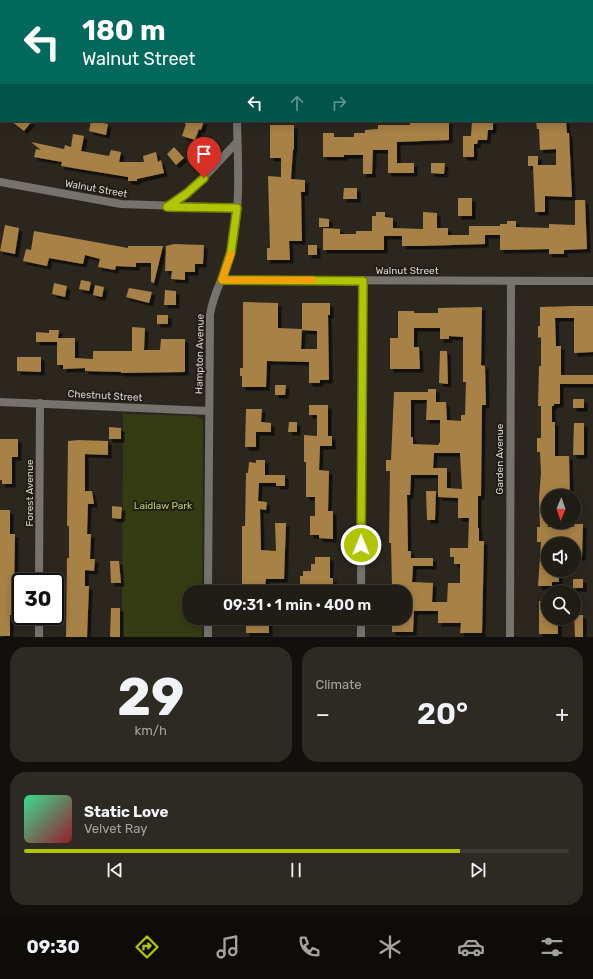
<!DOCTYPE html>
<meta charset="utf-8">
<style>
body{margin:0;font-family:Rubik,sans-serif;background:#2d2a24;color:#f1f3f6;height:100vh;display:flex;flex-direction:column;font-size:15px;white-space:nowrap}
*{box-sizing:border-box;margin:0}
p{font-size:13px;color:#a2a2a1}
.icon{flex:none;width:22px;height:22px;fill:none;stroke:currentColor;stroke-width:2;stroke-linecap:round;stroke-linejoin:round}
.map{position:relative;height:637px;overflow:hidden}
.drawer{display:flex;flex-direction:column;gap:10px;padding:10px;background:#12100d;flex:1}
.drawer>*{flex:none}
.guide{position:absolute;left:0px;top:0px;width:593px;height:122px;box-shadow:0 2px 10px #0003,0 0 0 1px #3d3b36;background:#00695c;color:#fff;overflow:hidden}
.needle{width:26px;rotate:182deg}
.buttons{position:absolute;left:541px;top:489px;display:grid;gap:8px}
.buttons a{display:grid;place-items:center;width:40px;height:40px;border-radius:50%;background:#201d17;box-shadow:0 2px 10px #0003,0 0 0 1px #3d3b36;font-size:20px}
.speed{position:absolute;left:12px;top:573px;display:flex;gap:8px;font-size:20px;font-weight:700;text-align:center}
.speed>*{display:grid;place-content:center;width:52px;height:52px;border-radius:50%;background:#201d17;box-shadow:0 2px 10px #0003,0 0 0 1px #3d3b36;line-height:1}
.speed .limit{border:2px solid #111;border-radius:6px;background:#fff;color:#111}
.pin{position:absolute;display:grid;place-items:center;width:34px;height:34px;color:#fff;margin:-41px -17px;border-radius:50% 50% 50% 0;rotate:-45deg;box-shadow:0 0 4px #0007}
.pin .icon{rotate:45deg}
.me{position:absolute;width:44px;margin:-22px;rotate:0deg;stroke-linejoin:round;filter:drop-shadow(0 0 3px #0008)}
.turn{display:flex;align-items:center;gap:14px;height:84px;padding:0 16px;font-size:18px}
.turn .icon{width:52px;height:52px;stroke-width:2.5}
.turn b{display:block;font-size:28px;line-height:34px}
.lanes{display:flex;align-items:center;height:38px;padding:0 16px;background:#0003;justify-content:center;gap:20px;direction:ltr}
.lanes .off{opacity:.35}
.big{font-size:30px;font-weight:600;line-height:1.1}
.drawer .tile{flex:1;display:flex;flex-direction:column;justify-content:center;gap:6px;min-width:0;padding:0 14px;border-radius:16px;background:#2d2a24}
.drawer .dial{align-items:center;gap:0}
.dial b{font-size:52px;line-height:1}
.song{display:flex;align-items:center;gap:12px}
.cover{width:48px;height:48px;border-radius:6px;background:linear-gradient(135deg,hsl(150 70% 55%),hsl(350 70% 35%))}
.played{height:4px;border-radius:2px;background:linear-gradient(90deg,#afc506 80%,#3d3b36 80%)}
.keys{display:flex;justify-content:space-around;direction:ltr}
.heat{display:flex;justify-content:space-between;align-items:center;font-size:22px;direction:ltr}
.drawer .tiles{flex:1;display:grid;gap:10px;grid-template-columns:1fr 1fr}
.tile:last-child{grid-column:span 2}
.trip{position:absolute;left:182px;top:585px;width:230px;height:40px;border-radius:16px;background:#201d17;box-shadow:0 2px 10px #0003,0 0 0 1px #3d3b36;font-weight:600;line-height:40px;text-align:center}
.dock{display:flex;height:64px;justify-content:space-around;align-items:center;background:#0d0c09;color:#a2a2a1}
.dock .icon{width:28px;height:28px}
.dock .active{color:#afc506}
.dock b{font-size:18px;color:#f1f3f6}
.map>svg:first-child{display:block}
</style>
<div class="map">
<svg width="593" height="637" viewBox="0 0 593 637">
<defs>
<filter id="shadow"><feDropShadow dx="3.5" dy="3.5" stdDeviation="0" flood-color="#0009"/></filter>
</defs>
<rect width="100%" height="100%" fill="#2b271f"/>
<path fill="#353c14" d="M123,414L196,416L203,420L202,592H189V618H202V637H122Z"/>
<path fill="#a78144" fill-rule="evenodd" filter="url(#shadow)" d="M11,121H32L24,131Z
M91,121L108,124L106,135L89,131Z
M180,121H204L201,130L199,129L195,140L182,136L186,124Z
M410,121H449V140L397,142V163H414V173H388V150H373L372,174H363V155H344V157H323V133H334V137H354V133H365V130L378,129V125H410Z
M472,121H493V130H488L487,140H478L477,144H474V157H463V136H471Z
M536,121H566L567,133H569L572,197L545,196V212H535L533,166H528V156H538V165H556V149L540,150L539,129H537Z
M270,125H294V150L293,149L291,179L305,180V192H301L302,241H289L290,260H267V248H270L268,176L281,177V158H270Z
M73,134L84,136L81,151L109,156L111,150L121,152L119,162H144L143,156L156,152L158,162L161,160L164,173L137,179V181H128V177L61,166L62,162L34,157L36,149L41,150L31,142L64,149L65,145L71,147Z
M174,147L184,158L176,165L167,154Z
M431,163H445L444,174L431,173Z
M344,188H357V199H343Z
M458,198H472V216H458Z
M575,200H585L587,249L564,250V254H549V249L500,250V235H485V244L421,246H402V236H384V250H323V228L340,229V234H356V231H372V216H376V212H385V217L393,218V228L423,229V212L437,213V228H448V235H469V226H500V224H507V221H516V227L549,228V224L575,225Z
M319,218L329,219V227H319Z
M5,225L19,228L15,254L0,251Z
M34,231L128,248V246H163L154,283L151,282V263H136V267L116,266L115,270L98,267L100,259L85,255L83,264L49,258L47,266L23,261L26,249L31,250Z
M174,244L204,245L203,264H195V272H185V280L171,279L172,271H165L166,246Z
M308,245H317V255H308Z
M81,280L91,282L89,291L79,289Z
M54,283L67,286L65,297L52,294Z
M95,285L104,287L102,297L93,295Z
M129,288L152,292L149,303L126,297Z
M165,290L176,291V305H164Z
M243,302L278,303V328L302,329L301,349H317V331L302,330V303H330V315H328L329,380H320V383H309V362L267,361L266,387H242V376H240V368H243Z
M573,306H593V352L574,353V318H555L556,346H561V375H593V384H560V404H554V406H552V422H555V456H569L570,496H548V527H574V524H583L582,557H574V542H548V570H559V582H552V586H538L541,542H537V527H540L539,498L541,473L540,452H537V438H541V406H538L539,366H541V337L538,338V326H540V307Z
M482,307L481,365L485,366L486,405H482L481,496H478V528H479V541H484L482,633H460L461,623H438V611H414L413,632H392V618H405V587H392L391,543H389L390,471H386V460H391L394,392H428V389H436V402H446L447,420L461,421V415H465L466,382H463V337L449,336V339H440V328H414V347H419L420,369H390V338H398V311H414V313H438V308ZM411,400H427L426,420H440V442L438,445L413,444V437H411ZM434,453H460L462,489L447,488V468H433ZM411,475H438V497L458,498V518H469L468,548H450V557H454V564H460V583H448L447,602H432L433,583L412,582L413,566H433V558H411V551H408L407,495H410Z
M157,315H168V324H157Z
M132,327L145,328L144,350H160L161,339H185V372L121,373V372L85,371V368L63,369V365H57V342H36V332L49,333V330H59L58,338H75V358L93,359V351H132Z
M440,351H447L448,384L439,383Z
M17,357H41V372L17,371Z
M275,385H286L285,395H275Z
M573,399H584V408H573Z
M309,405H328V436H332V446H320L319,470L329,471L328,511H333V539L319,538V535H310V516H315V497H306V462H304V435L317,436V415H309Z
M246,409H262L261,422L271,423V432H256V447H245Z
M289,422H297V432H288Z
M574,423H584V455H573Z
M109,427L121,428V439H109Z
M0,439H18V457H12V484H2V480H0Z
M78,440L108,441V455L85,454V491H92L94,504H88L87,534H91L90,559H95L94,571L85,570V586H89L87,637H66L67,558H69V526H67L68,441Z
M256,460H265V475H285V486H276V483H259L258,501L267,502L266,510L260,509L261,550L276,551L275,523H286L284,579H266L265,587L242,586V526H245L246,473H248L249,462L256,463Z
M426,491H436L435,520H427Z
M112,506L122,507L121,519L112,518Z
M0,510H10V534H15L14,594H12V615H10V636H0Z
M315,557H330V578H333V586H300V576H303V571H311V564H315Z
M110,561H119L121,583H111Z
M573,579H583V588H573Z
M539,601H548V618H558V634H539Z
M111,608H120V637H110Z
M574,615H583V637H575Z
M246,618H269V633H246Z"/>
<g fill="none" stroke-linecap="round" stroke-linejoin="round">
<path stroke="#76736f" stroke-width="8" d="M212,1V0
M0,8H1
M0,46L1,45
M0,182L121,204L237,208
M168,206L196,186L237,142
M222,280L593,281
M0,402L209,411
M39,582L40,403
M208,592L210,315C213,292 226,274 231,252C241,210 238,164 237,121
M361,592L363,281
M39,637V616
M208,637V618
M361,637V618
M510,637L511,281"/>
</g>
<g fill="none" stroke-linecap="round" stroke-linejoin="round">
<g stroke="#728004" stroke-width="10">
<path id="route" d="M204,178L186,194L167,207L237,208L231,252L222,280L363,281L361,545"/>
</g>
<use href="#route" stroke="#afc506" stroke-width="7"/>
<path stroke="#f59e0b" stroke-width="7" d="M231,254L222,280H313"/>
</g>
<g text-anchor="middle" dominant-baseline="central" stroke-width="4" stroke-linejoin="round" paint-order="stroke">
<g font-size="10" fill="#d7d4cf" stroke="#211e15">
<text transform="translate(96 189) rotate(10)">Walnut Street</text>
<text x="407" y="271">Walnut Street</text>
<text transform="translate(200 354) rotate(-89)">Hampton Avenue</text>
<text transform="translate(105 396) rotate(3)">Chestnut Street</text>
<text transform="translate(500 459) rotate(-90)">Garden Avenue</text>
<text transform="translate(30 493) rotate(-90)">Forest Avenue</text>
</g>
<g font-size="10" fill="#b9ca6c" stroke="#211e15">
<text x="163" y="506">Laidlaw Park</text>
</g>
</g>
</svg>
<div class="buttons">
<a><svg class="needle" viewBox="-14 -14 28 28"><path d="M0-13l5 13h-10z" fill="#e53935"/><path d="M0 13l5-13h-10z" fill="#a2a2a1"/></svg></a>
<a><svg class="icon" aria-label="sound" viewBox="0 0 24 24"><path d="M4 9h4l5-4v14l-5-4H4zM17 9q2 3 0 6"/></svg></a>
<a><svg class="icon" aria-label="search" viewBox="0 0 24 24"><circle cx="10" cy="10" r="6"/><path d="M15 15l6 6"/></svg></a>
</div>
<div class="speed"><div class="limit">30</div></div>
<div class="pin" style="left:204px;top:178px;background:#d93025"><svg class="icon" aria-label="arrive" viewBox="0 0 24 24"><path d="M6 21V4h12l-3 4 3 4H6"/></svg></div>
<svg class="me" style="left:361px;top:545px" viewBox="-20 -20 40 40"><circle r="17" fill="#afc506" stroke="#fff" stroke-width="3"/><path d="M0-11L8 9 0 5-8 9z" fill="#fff"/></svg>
<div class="trip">09:31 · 1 min · 400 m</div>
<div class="guide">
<div class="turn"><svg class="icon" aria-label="left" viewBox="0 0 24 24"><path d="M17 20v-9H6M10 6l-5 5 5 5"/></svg><div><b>180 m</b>Walnut Street</div></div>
<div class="lanes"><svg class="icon" aria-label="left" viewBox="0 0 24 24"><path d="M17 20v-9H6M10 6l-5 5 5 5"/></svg><svg class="icon off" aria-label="ahead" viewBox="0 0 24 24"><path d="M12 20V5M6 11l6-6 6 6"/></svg><svg class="icon off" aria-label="right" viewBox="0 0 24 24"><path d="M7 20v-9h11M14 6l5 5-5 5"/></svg></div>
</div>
</div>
<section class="drawer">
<div class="tiles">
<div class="tile dial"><b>29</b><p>km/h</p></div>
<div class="tile"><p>Climate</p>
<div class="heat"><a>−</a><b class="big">20°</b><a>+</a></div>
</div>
<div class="tile">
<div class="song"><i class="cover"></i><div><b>Static Love</b><p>Velvet Ray</p></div></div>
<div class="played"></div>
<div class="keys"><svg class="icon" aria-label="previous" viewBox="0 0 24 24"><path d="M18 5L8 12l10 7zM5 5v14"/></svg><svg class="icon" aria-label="pause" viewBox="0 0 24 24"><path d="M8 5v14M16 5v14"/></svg><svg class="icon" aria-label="next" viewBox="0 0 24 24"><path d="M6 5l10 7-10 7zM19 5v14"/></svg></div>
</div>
</div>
</section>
<nav class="dock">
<b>09:30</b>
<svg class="icon active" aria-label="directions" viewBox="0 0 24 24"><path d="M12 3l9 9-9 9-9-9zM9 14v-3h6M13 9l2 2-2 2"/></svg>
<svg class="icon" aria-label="music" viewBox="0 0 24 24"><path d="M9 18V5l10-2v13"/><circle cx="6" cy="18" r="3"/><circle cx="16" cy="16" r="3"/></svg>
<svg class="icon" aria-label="phone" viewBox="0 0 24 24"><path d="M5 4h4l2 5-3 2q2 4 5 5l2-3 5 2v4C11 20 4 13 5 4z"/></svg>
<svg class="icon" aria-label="climate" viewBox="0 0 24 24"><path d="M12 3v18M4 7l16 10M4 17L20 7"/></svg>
<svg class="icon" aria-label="car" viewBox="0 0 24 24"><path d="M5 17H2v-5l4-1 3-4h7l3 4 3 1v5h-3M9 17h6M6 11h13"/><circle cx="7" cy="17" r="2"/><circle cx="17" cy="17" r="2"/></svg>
<svg class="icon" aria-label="filters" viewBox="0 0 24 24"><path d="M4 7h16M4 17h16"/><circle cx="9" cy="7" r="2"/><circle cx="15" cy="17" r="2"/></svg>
</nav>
